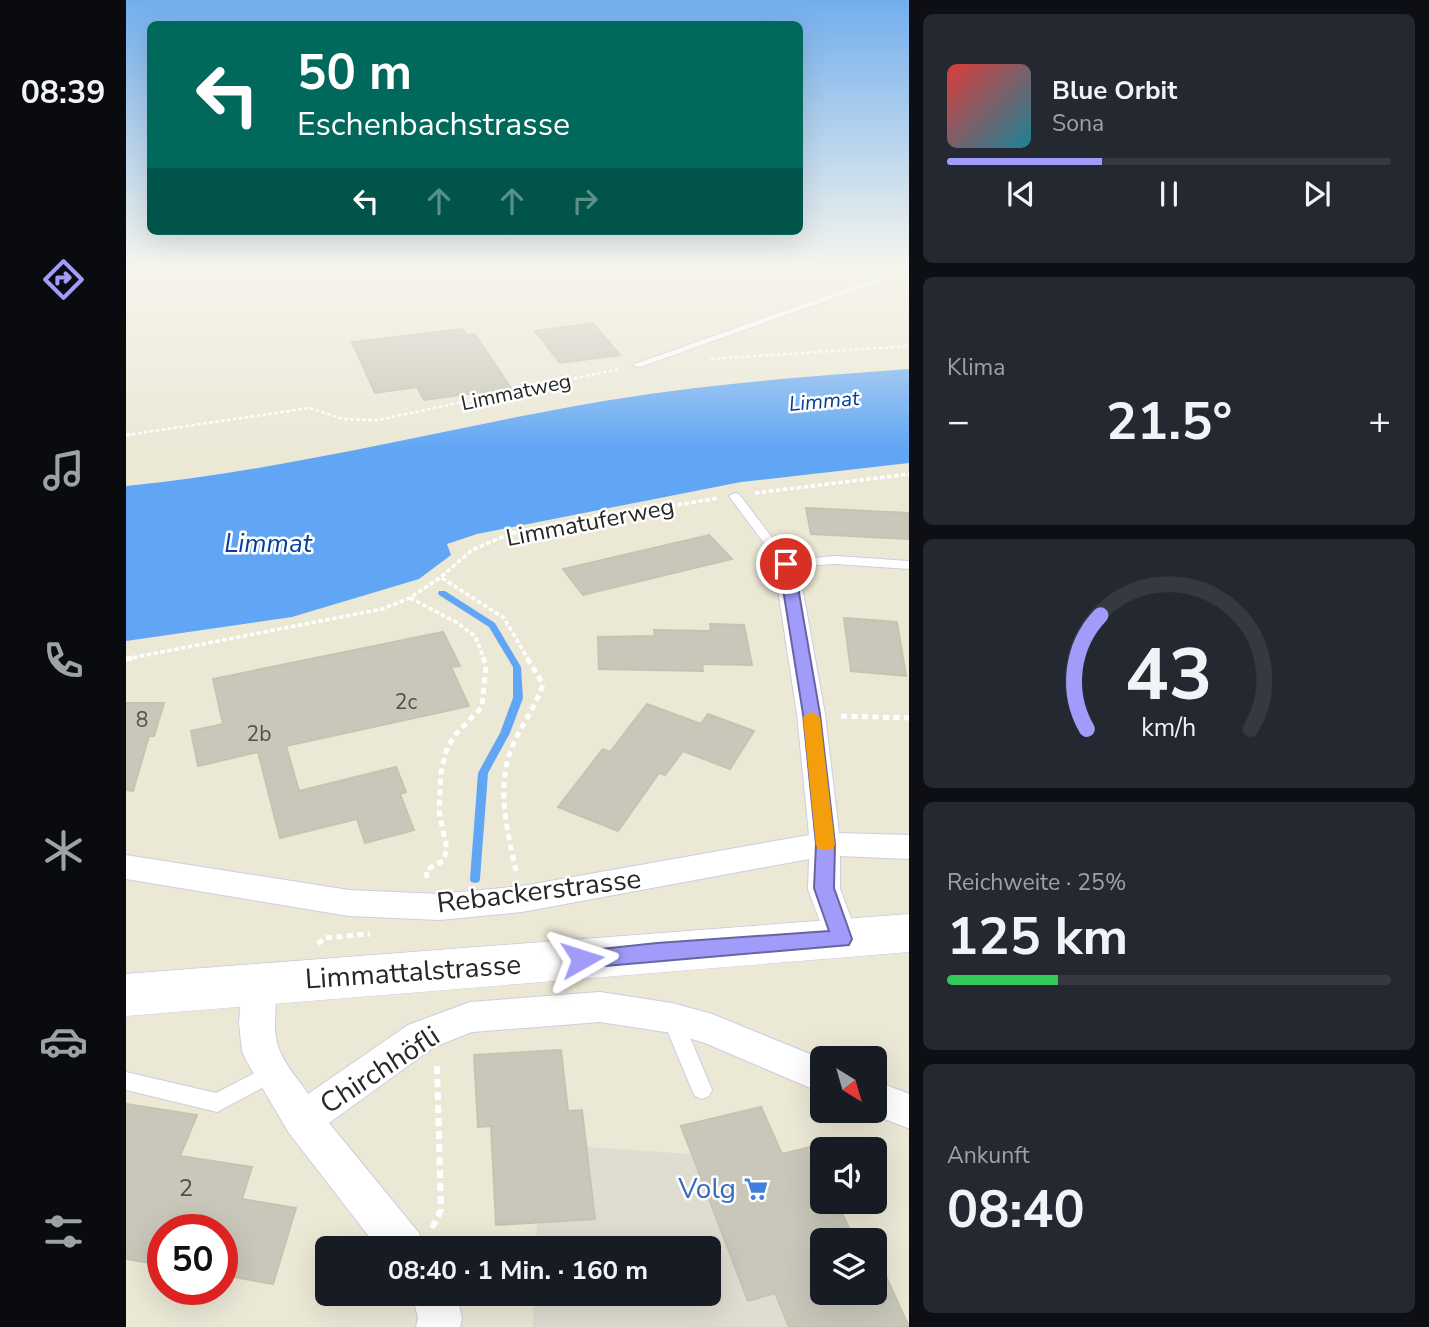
<!DOCTYPE html>
<html lang="de">
<meta charset="utf-8">
<style>
body{margin:0;font-family:"Nunito Sans",sans-serif;background:#242831;color:#f1f3f6;height:100vh;display:flex;flex-direction:column;font-size:26px;white-space:nowrap}
*{box-sizing:border-box;margin:0}
p{font-size:23px;color:#9ea1a6}
.icon{flex:none;width:38px;height:38px;fill:none;stroke:currentColor;stroke-width:2;stroke-linecap:round;stroke-linejoin:round}
.map{position:relative;flex:1;overflow:hidden}
.drawer{display:flex;flex-direction:column;gap:14px;padding:14px;background:#0d0f14;width:520px}
.drawer>*{flex:none}
.hud{position:absolute;left:21px;top:21px;width:656px;height:214px;border-radius:10px;box-shadow:0 7px 28px #0002;background:#00695c;color:#fff;overflow:hidden}
.needle{width:46px;rotate:143deg}
.buttons{position:absolute;left:684px;top:1046px;display:grid;gap:14px}
.buttons a{display:grid;place-items:center;width:77px;height:77px;border-radius:10px;background:#171b24;box-shadow:0 7px 28px #0002;font-size:35px}
.speed{position:absolute;left:21px;top:1214px;display:flex;gap:14px;font-size:35px;font-weight:700;text-align:center}
.speed>*{display:grid;place-content:center;width:91px;height:91px;border-radius:50%;background:#171b24;box-shadow:0 7px 28px #0002;line-height:1}
.speed .limit{border:10px solid #d22;background:#fff;color:#111}
.pin{position:absolute;display:grid;place-items:center;width:60px;height:60px;color:#fff;margin:-30px;border:4px solid #fff;border-radius:50%;box-shadow:0 2px 7px #0007}
.me{position:absolute;width:77px;margin:-38px;rotate:84deg;stroke-linejoin:round;filter:drop-shadow(0 0 5px #0008)}
.turn{display:flex;align-items:center;gap:24px;height:147px;padding:0 35px;font-size:32px}
.turn .icon{width:91px;height:91px;stroke-width:2.5}
.turn b{display:block;font-size:49px;line-height:60px}
.lanes{display:flex;align-items:center;height:66px;padding:0 35px;background:#0003;justify-content:center;gap:35px;direction:ltr}
.lanes .off{opacity:.35}
.big{font-size:52px;font-weight:700;line-height:1.1}
.drawer .card{flex:1;display:flex;flex-direction:column;justify-content:center;gap:10px;min-width:0;padding:0 24px;border-radius:10px;background:#242831}
.drawer .dial{align-items:center;gap:0}
.dial svg{height:182px;overflow:visible;fill:none;stroke:#363941;stroke-width:7;stroke-linecap:round;text-anchor:middle}
.dial text{fill:#f1f3f6;stroke:none}
.song{display:flex;align-items:center;gap:21px}
.cover{width:84px;height:84px;border-radius:10px;background:linear-gradient(135deg,hsl(0 70% 55%),hsl(190 70% 35%))}
.played{height:7px;border-radius:4px;background:linear-gradient(90deg,#a19bfa 35%,#363941 35%)}
.keys{display:flex;justify-content:space-around;direction:ltr}
.heat{display:flex;justify-content:space-between;align-items:center;font-size:38px;direction:ltr}
.charge{height:10px;border-radius:5px;background:linear-gradient(90deg,#34c759 25%,#363941 0)}
.trip{position:absolute;left:189px;top:1236px;width:406px;height:70px;border-radius:10px;background:#171b24;box-shadow:0 7px 28px #0002;font-weight:700;line-height:70px;text-align:center}
main{display:flex;flex:1;min-height:0}
.tab-bar{display:flex;flex-direction:column;width:126px;justify-content:space-around;align-items:center;background:#090b0e;color:#9ea1a6}
.tab-bar .icon{width:49px;height:49px}
.tab-bar .selected{color:#a19bfa}
.tab-bar b{font-size:32px;color:#f1f3f6}
.map>svg:first-child{display:block}
</style>
<main>
<nav class="tab-bar">
<b>08:39</b>
<svg class="icon selected" aria-label="directions" viewBox="0 0 24 24"><path d="M12 3l9 9-9 9-9-9zM9 14v-3h6M13 9l2 2-2 2"/></svg>
<svg class="icon" aria-label="music" viewBox="0 0 24 24"><path d="M9 18V5l10-2v13"/><circle cx="6" cy="18" r="3"/><circle cx="16" cy="16" r="3"/></svg>
<svg class="icon" aria-label="phone" viewBox="0 0 24 24"><path d="M5 4h4l2 5-3 2q2 4 5 5l2-3 5 2v4C11 20 4 13 5 4z"/></svg>
<svg class="icon" aria-label="climate" viewBox="0 0 24 24"><path d="M12 3v18M4 7l16 10M4 17L20 7"/></svg>
<svg class="icon" aria-label="car" viewBox="0 0 24 24"><path d="M5 17H2v-5l4-1 3-4h7l3 4 3 1v5h-3M9 17h6M6 11h13"/><circle cx="7" cy="17" r="2"/><circle cx="17" cy="17" r="2"/></svg>
<svg class="icon" aria-label="filters" viewBox="0 0 24 24"><path d="M4 7h16M4 17h16"/><circle cx="9" cy="7" r="2"/><circle cx="15" cy="17" r="2"/></svg>
</nav>
<div class="map">
<svg width="784" height="1327" viewBox="0 0 784 1327">
<rect width="100%" height="100%" fill="#ebe8d6"/>
<path fill="#dfddd2" d="M461,1147L566,1154L649,1293L663,1327H407L408,1293H583V1248H410L411,1222L469,1218Z"/>
<path fill="#61a6f5" d="M783,369V463L615,482L351,534L321,544L325,555L293,579L166,617L0,641V486C154,471 304,432 455,405C564,385 674,377 783,369Z"/>
<g fill="none" stroke-linecap="round" stroke-linejoin="round">
<path fill="#61a6f5" fill-rule="evenodd" d="M313,591H319L369,623L395,667L397,698L384,733L362,773L354,879L353,882L349,883L345,882L344,879L352,773L374,733L387,698V667L363,627L313,595L312,593Z"/>
</g>
<path fill="#c9c7ba" stroke="#c6c4b1" stroke-width="2" d="M467,323L494,355L434,363L409,331Z
M336,329L340,335L349,334L385,388L298,400L291,387L249,393L226,342Z
M680,508L783,513V539L685,534Z
M583,535L606,559L457,595L437,569Z
M718,618L771,622L780,676L725,671Z
M584,624L618,625L626,665L576,664L577,671L473,669L472,637L529,636L528,630L585,631Z
M317,632L334,666L325,667L343,706L160,746L173,791L270,767L280,792L274,794L288,830L239,843L231,819L154,838L132,752L72,766L65,731L97,724L87,679Z
M0,703H38L28,736H23L7,791L0,790Z
M521,704L575,724L582,714L628,731L604,769L557,751L539,775L533,773L492,831L432,807L477,749L484,752Z
M435,1050L442,1111L456,1110L469,1219L370,1225L365,1126L352,1127L348,1055Z
M0,1104L71,1115L54,1156L126,1167L116,1199L170,1208L147,1284L96,1275V1230H37V1265L0,1259Z
M635,1107L656,1154L685,1147L696,1172V1202H711L729,1241H696V1293H749V1252L783,1327H663L649,1293L622,1301L555,1126Z"/>
<g fill="none" stroke-linecap="round" stroke-linejoin="round">
<g stroke="#cecce1" stroke-width="2">
<path id="service" d="M784,266V271L514,367L506,365Z
M609,493L613,494L663,560L710,556L784,561V569L710,564L656,567L603,496Z
M546,1010L553,1012L556,1018L586,1090L583,1096L576,1099L569,1096L566,1090L536,1018L539,1012Z
M146,1064L153,1067L156,1073L153,1079L91,1112L0,1090V1072L90,1093Z"/>
</g>
<g stroke="#cecce1" stroke-width="2">
<path id="minor" d="M660,557L668,559L672,564L699,714L713,833L784,835V859L714,856V889L733,939L728,949L716,953L704,949L682,889L683,859L396,912L313,920L223,916L0,879V855L223,890L313,894L396,886L683,835L671,714L648,564L652,559Z
M133,969L145,974C156,996 144,1022 152,1046C157,1063 173,1080 182,1094L282,1025L344,1002L474,992L546,1003L586,1014L696,1059V1093L579,1043L546,1033L474,1022L346,1032L308,1047L203,1123L293,1233L299,1248H252L163,1133L121,1062L116,1051L113,1023L116,984L121,974Z
M749,1081L784,1094V1129L738,1111H749Z
M286,1293H330L336,1318L334,1327H290L292,1318Z"/>
</g>
<g stroke="#cecce1" stroke-width="1">
<path id="secondary" d="M784,914V952L0,1016V974Z"/>
</g>
<path stroke="#fff" stroke-width="2.5" stroke-dasharray="3.5 2.5" stroke-linecap="butt" d="M585,359L784,346
M0,435L184,408L217,419L252,420L493,369"/>
<path stroke="#fff" stroke-width="3.5" stroke-dasharray="4.5 2.5" stroke-linecap="butt" d="M0,435L7,434
M629,493L784,474
M316,578L378,618L402,659
M284,598L330,622L349,636L358,659
M0,659L256,609L284,598L315,577L346,550L386,533L592,498"/>
<path stroke="#fff" stroke-width="5" stroke-dasharray="6 4.5" stroke-linecap="butt" d="M0,659L7,658
M715,716L784,718
M390,871C381,831 370,787 386,747C395,725 410,707 417,684L401,658
M301,878L300,870L317,861L321,849L313,811L315,772L321,748L330,734L356,707L360,665L357,658
M192,944L198,938L244,934"/>
<path stroke="#fff" stroke-width="6" stroke-dasharray="8 5" stroke-linecap="butt" d="M306,1228L315,1210L311,1064"/>
<use href="#service" fill="#fff" fill-rule="evenodd"/>
<use href="#minor" fill="#fff" fill-rule="evenodd"/>
<use href="#secondary" fill="#fff" fill-rule="evenodd"/>
</g>
<linearGradient id="sky" x2="0" y2="1"><stop stop-color="#72aeed"/><stop offset="0.59" stop-color="#f6f5ed"/><stop offset="1" stop-color="#f6f5ed" stop-opacity="0"/></linearGradient>
<rect width="784" height="449" fill="url(#sky)"/>
<path fill="#a19bfa" stroke="#6965a2" stroke-width="2" d="M660,560L668,564L694,714L709,844L708,888L726,939L723,945L456,968L449,965L446,959L449,953L456,951L531,943L703,931L688,888L690,844L677,714L653,564Z"/>
<path fill="#f59e0b" d="M686,712L694,717L709,845L706,850H693L690,845L677,717Z"/>
<defs>
<g id="supermarket-bare" transform="scale(1.89)"><path d="M-6-5.5h2.5l.6 2H6L4.5 2H-2.5L-4.4-4H-6ZM-1.5 3.2a1.3 1.3 0 1 0 .1 0ZM3 3.2a1.3 1.3 0 1 0 .1 0Z" fill="#3f7fe0" stroke="#fff" stroke-width="2.5" paint-order="stroke"/></g>
</defs>
<g fill-rule="evenodd">
<use href="#supermarket-bare" x="630" y="1189"/>
</g>
<g text-anchor="middle" dominant-baseline="central" stroke-width="5" stroke-linejoin="round" paint-order="stroke">
<g font-size="21" fill="#272727" stroke="#fff">
<text transform="translate(390 392) rotate(-12)">Limmatweg</text>
</g>
<g font-size="21" font-style="italic" fill="#05409c" stroke="#fff">
<text transform="translate(698 401) rotate(-5)">Limmat</text>
</g>
<g font-size="21" fill="#504f4c">
<text x="280" y="702">2c</text>
<text x="16" y="720">8</text>
<text x="133" y="734">2b</text>
</g>
<g font-size="24" fill="#272727" stroke="#fff">
<text transform="translate(464 522) rotate(-11)">Limmatuferweg</text>
</g>
<g font-size="24" fill="#504f4c">
<text x="60" y="1188">2</text>
</g>
<g font-size="26" font-style="italic" fill="#05409c" stroke="#fff">
<text x="142" y="543">Limmat</text>
</g>
<g font-size="28" fill="#272727" stroke="#fff">
<text transform="translate(413 891) rotate(-7)">Rebackerstrasse</text>
<text transform="translate(287 972) rotate(-4)">Limmattalstrasse</text>
<text transform="translate(254 1070) rotate(-33)">Chirchhöfli</text>
</g>
<g font-size="28" fill="#366cbe" stroke="#fff" text-anchor="end">
<text x="610" y="1189">Volg</text>
</g>
</g>
</svg>
<div class="buttons">
<a><svg class="needle" viewBox="-14 -14 28 28"><path d="M0-13l5 13h-10z" fill="#e53935"/><path d="M0 13l5-13h-10z" fill="#9ea1a6"/></svg></a>
<a><svg class="icon" aria-label="sound" viewBox="0 0 24 24"><path d="M4 9h4l5-4v14l-5-4H4zM17 9q2 3 0 6"/></svg></a>
<a><svg class="icon" aria-label="layers" viewBox="0 0 24 24"><path d="M12 4l9 5-9 5-9-5zM3 14l9 5 9-5"/></svg></a>
</div>
<div class="speed"><div class="limit">50</div></div>
<div class="pin" style="left:660px;top:564px;background:#d93025"><svg class="icon" aria-label="arrive" viewBox="0 0 24 24"><path d="M6 21V4h12l-3 4 3 4H6"/></svg></div>
<svg class="me" style="left:456px;top:959px" viewBox="-20 -20 40 40"><path d="M0-17L14 15 0 8-14 15z" fill="#a19bfa" stroke="#fff" stroke-width="4"/></svg>
<div class="trip">08:40 · 1 Min. · 160 m</div>
<div class="hud">
<div class="turn"><svg class="icon" aria-label="left" viewBox="0 0 24 24"><path d="M17 20v-9H6M10 6l-5 5 5 5"/></svg><div><b>50 m</b>Eschenbachstrasse</div></div>
<div class="lanes"><svg class="icon" aria-label="left" viewBox="0 0 24 24"><path d="M17 20v-9H6M10 6l-5 5 5 5"/></svg><svg class="icon off" aria-label="ahead" viewBox="0 0 24 24"><path d="M12 20V5M6 11l6-6 6 6"/></svg><svg class="icon off" aria-label="ahead" viewBox="0 0 24 24"><path d="M12 20V5M6 11l6-6 6 6"/></svg><svg class="icon off" aria-label="right" viewBox="0 0 24 24"><path d="M7 20v-9h11M14 6l5 5-5 5"/></svg></div>
</div>
</div>
<section class="drawer">
<div class="card">
<div class="song"><i class="cover"></i><div><b>Blue Orbit</b><p>Sona</p></div></div>
<div class="played"></div>
<div class="keys"><svg class="icon" aria-label="previous" viewBox="0 0 24 24"><path d="M18 5L8 12l10 7zM5 5v14"/></svg><svg class="icon" aria-label="pause" viewBox="0 0 24 24"><path d="M8 5v14M16 5v14"/></svg><svg class="icon" aria-label="next" viewBox="0 0 24 24"><path d="M6 5l10 7-10 7zM19 5v14"/></svg></div>
</div>
<div class="card"><p>Klima</p>
<div class="heat"><a>−</a><b class="big">21.5°</b><a>+</a></div>
</div>
<div class="card dial"><svg viewBox="0 0 100 80">
<path d="M14 69A42 42 0 1 1 86 69"/>
<path d="M14 69A42 42 0 0 1 20 19" stroke="#a19bfa"/>
<text x="50" y="56" font-size="32" font-weight="700">43</text>
<text x="50" y="72" font-size="11">km/h</text>
</svg></div>
<div class="card"><p>Reichweite · 25%</p><b class="big">125 km</b><div class="charge"></div></div>
<div class="card"><p>Ankunft</p><b class="big">08:40</b></div>
</section>
</main>
